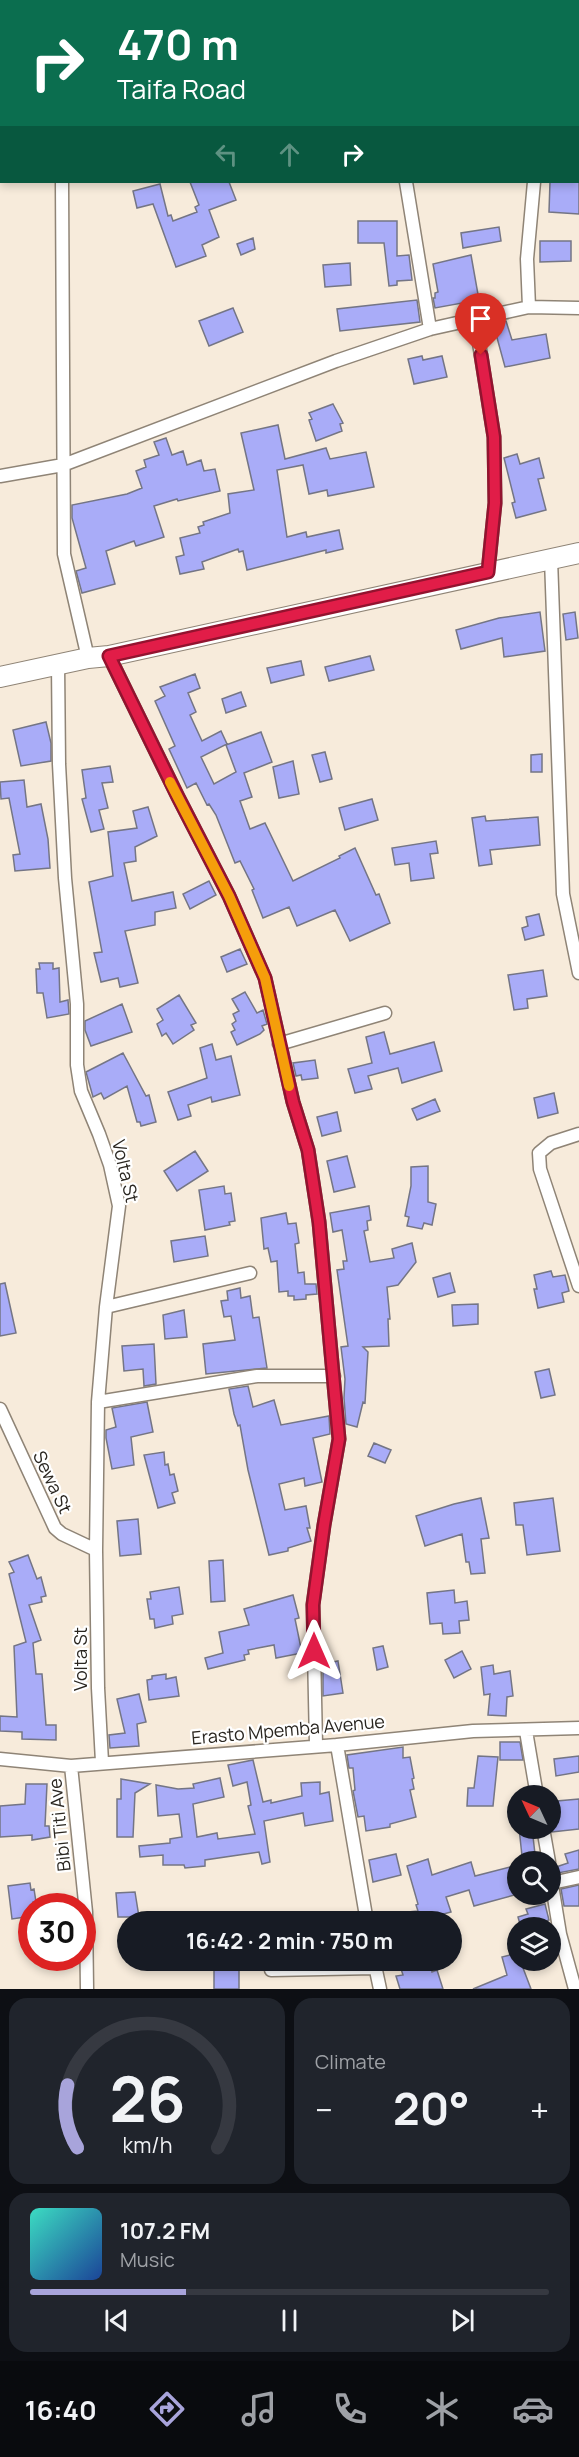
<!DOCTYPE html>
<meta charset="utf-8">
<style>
body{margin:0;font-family:Manrope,sans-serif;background:#20242c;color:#f1f3f6;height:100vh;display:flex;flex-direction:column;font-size:22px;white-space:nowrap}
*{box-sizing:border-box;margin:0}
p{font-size:20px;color:#9ea1a6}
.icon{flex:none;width:33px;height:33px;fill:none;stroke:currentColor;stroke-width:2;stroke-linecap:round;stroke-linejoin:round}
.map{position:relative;height:1989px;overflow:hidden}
.side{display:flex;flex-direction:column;gap:9px;padding:9px;background:#0d0f14;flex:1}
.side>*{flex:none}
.guide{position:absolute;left:0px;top:0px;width:579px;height:183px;box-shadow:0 3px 9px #0003;background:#0b6e4f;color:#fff;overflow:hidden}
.needle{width:39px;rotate:314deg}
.controls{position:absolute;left:507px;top:1785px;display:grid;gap:12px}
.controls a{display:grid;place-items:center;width:54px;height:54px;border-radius:50%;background:#171b24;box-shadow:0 3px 9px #0003;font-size:30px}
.speed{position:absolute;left:18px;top:1893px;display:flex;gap:12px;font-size:30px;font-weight:700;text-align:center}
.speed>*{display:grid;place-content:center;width:78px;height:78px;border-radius:50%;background:#171b24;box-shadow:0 3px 9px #0003;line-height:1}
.speed .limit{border:9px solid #d22;background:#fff;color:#111}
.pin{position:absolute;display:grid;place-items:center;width:51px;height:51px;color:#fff;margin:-62px -26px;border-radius:50% 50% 50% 0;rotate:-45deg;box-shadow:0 0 6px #0007}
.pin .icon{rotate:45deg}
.me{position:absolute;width:66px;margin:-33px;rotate:0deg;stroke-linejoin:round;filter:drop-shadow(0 0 4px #0008)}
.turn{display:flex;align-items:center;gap:21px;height:126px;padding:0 18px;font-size:27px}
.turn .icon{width:78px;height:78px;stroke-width:2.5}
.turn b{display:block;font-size:42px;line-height:51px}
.lanes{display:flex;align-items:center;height:57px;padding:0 18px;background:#0003;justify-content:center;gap:30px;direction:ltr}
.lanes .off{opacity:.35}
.big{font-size:45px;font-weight:700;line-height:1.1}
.side .tile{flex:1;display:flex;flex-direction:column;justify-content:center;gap:9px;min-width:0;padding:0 21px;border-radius:18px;background:#20242c}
.side .dial{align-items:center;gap:0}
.dial svg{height:156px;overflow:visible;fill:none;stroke:#363941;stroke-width:7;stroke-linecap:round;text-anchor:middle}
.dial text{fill:#f1f3f6;stroke:none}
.song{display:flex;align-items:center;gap:18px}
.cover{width:72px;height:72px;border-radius:9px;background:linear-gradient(135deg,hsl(170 70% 55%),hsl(220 70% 35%))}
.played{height:6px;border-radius:3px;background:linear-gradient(90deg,#a8a4db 30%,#363941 30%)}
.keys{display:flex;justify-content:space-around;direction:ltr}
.heat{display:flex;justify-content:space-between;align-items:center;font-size:33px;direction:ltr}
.side .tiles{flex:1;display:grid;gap:9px;grid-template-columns:1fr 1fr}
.tile:last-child{grid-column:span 2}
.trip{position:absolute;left:117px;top:1911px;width:345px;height:60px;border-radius:30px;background:#171b24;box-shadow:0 3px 9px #0003;font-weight:700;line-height:60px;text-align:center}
.dock{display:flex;height:96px;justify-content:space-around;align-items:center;background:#090b0e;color:#9ea1a6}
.dock .icon{width:42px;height:42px}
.dock .selected{color:#a8a4db}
.dock b{font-size:27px;color:#f1f3f6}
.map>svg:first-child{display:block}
</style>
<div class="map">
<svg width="579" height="1989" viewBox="0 0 579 1989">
<rect width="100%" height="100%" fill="#f7ebdb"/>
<path fill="#a9acf8" stroke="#747585" stroke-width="1.5" d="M190,182H229L236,200L209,210L219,237L202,245L206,256L176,267L153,204L137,208L133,191L160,184L168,216L171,215L173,221L197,212L195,207L199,205Z
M550,182H579V214L549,212Z
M358,221H397V256L409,255L412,280L397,281V285L389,286L384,243H358Z
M499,227L501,241L463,248L461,233Z
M253,238L255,249L241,255L237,244Z
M540,241H571V261L540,262Z
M471,255L479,300L435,308L433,298H435V293L438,292L433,264Z
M350,263L351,285L325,287L323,265Z
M417,300L420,322L340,331L337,309Z
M233,308L243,332L209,346L199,321Z
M506,321L512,340L546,334L550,358L505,367L493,323Z
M422,356L423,360L442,356L447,377L414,384L408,359Z
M333,404L343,423L340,424L342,431L316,441L309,420L312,419L309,413Z
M278,425L285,459L326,448L330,459L366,452L374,487L328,496L327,490L309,494L303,465L277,470L287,537L306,532L307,537L339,530L343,549L326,553V550L247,570L243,551L239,552L238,549L202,562L204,569L180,574L176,557L184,555L180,538L200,533L198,527L204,525L203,522L230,513L228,494L254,490L241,433Z
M166,438L172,455L183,451L187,465L201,460L204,471L215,469L220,491L178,501L177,499L154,506L164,537L136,546L134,541L106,551L115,584L82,593L76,571L86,568L72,518V505L127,494L142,488L136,471L146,467L144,460L159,455L154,442Z
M517,454L520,464L539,458L544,478L538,479L546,510L516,518L512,503L515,502L504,458Z
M540,612L545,651L504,657L502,638L461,649L456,630L499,618Z
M575,612L578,638L566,640L563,614Z
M370,656L374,670L329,681L325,667Z
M301,661L304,675L271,683L267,668Z
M195,674L200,688L188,693L196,712L190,715L202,741L221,731L227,744L201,757L214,784L236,772L226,745L261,732L272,762L244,773L252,797L240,801L250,829L265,823L293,881L340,858L339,856L355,848L376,895L379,894L390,923L350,941L335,910L297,926L289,907L263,918L252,890L254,889L240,861L235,863L216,815L209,804L207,805L196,783L187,788L169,749L175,746L155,701L165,696L160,687Z
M241,692L246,706L226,713L222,699Z
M46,722L51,743V761L21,766L13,730Z
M325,752L332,779L320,782L312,755Z
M542,754V772H531V755Z
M293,761L299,794L279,798L273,767Z
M110,766L113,782L102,783L108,808L99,810L104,829L91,832L82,799L86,798L82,770Z
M24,780L27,807L41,804L48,839L50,868L15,871L13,855L20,854L9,798L1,799L0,782Z
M372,799L378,820L345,830L339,808Z
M148,807L157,836L135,847L136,861L124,863L132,901L173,892L176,908L155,912V925L125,931L138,983L120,987L118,978L101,982L94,953L102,952L89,882L113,876L108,832L137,828L133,811Z
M485,816L486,821L538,817L540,845L490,850L492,864L479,866L472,818Z
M436,841L438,853L430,854L434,878L411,881L409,863L395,865L392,848Z
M209,881L216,895L190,909L183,894Z
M539,914L544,935L525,940L522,928L528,926L526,917Z
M240,949L247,964L227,972L221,957Z
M39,963H53V969L59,968L60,1002L68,1000L69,1014L47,1018L43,993H37L36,969H40Z
M543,970L547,996L527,999L528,1008L514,1010L508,975Z
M245,992L257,1013L263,1010L267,1024L262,1026L264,1030L260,1034L237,1045L231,1032L235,1030L232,1024L236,1021L233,1014L239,1011L232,999Z
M179,995L196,1023L191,1025L194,1030L173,1044L166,1033L162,1036L157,1024L163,1020L157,1009Z
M122,1004L132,1032L91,1046L85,1030V1021Z
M384,1032L390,1054L434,1042L442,1071L402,1083L398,1068L368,1076L372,1089L355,1093L348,1069L372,1063L366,1037Z
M212,1044L216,1060L231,1056L240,1095L212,1102L211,1097L188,1105L191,1116L178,1120L168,1092L207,1078L200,1048Z
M123,1053L146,1096L149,1095L156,1122L141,1126L140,1122H137L127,1086L104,1099L101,1093L93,1097L86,1072Z
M315,1060L318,1078L302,1080L301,1075L296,1076L293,1063Z
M554,1093L558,1113L538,1118L534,1098Z
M435,1099L440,1111L417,1120L412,1109Z
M337,1112L341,1131L322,1136L317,1117Z
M195,1151L208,1171L177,1191L164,1171Z
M347,1156L355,1187L334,1192L327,1161Z
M428,1166V1202L436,1204L432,1225L424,1223L422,1229L407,1226L409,1217L405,1216L411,1186V1167Z
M224,1186L225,1194L231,1193L235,1221L229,1222L230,1225L205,1230L199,1190Z
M369,1206L371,1220L367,1221L368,1230L364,1231L370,1262L394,1258L392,1249L412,1243L416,1262L398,1285L387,1287L390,1319H388L389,1346L363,1347L368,1352L365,1403L363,1402L357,1427L346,1424L344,1398L345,1379L341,1347L348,1346L337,1270L344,1269L343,1261H347L342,1230L333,1232L330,1213Z
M286,1213L288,1224L296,1223L299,1243L295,1244L298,1273L304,1272L305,1284H316L317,1294L306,1295V1299L294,1300V1296H288V1291L279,1292L277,1261L271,1262L268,1248L264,1249L261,1218Z
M205,1236L208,1256L174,1262L171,1241Z
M551,1271L553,1277L565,1275L569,1291L562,1293L564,1302L538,1308L534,1289H537L534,1275Z
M450,1273L455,1292L438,1297L433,1278Z
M5,1283L16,1333L0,1336V1284Z
M240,1288L241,1298L250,1296L253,1318L259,1317L267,1368L206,1374L203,1344L235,1340L231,1316L224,1317L221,1301L228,1300L227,1291Z
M478,1304V1324L453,1326L452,1305Z
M184,1310L187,1337L165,1339L163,1315Z
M154,1344L156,1384L144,1386L143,1369L124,1371L122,1346Z
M549,1369L555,1395L541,1398L535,1372Z
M248,1386L253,1407L274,1400L281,1425L329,1416L330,1434L313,1438L322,1482L305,1486L304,1478L279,1484L285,1510L306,1506L310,1528H307L311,1541L288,1548V1551L269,1555L248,1470L240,1425L238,1426L234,1414L229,1389Z
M147,1402L153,1432L131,1437L134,1465L112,1469L106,1438V1430L116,1427L112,1408Z
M374,1443L391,1450L385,1463L368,1456Z
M164,1452L165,1465L168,1464L170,1475L174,1474L178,1491L172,1493L175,1503L158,1508L144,1455Z
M481,1498L489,1538L481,1539L485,1573L471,1574L469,1562H466L462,1534L425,1546L416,1516L454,1504Z
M553,1498L560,1551L527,1555L523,1525H516L514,1503Z
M138,1519L141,1554L120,1556L117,1521Z
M28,1555L37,1579L41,1577L46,1596L41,1597L42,1602L29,1605L41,1640L33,1643L36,1674H42L46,1725H56V1740L22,1739V1732L0,1731V1716L17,1717L14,1646L26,1642L9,1574L14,1572L9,1562Z
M223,1560L225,1601L211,1602L209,1561Z
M179,1587L183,1614L172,1616L173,1624L155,1628L154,1619H150L147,1599H151L150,1592Z
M454,1590L455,1603L467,1601L469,1620L459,1621L460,1633L443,1634L442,1623L430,1624L427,1593Z
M293,1595L299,1618L295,1619L302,1653L276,1658L274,1645L248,1650L249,1654L244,1655L245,1660L208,1669L205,1658L223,1653L219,1632L249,1625L244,1609Z
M383,1646L388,1667L377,1670L373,1648Z
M462,1651L471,1669L454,1678L445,1660Z
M338,1661L343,1693L323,1696V1664Z
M493,1665L494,1674L510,1671L513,1696L507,1697L506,1716L488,1715L490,1694L484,1695L481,1667Z
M166,1674V1679L176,1677L179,1696L149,1700L147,1680L152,1679V1676Z
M139,1694L146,1722L137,1724L139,1746L110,1748L109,1735L125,1733L117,1699Z
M500,1742H520L523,1760H500Z
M403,1747V1758L410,1757L414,1778L412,1779L414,1789L410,1790L416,1817L390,1824V1827L366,1831L364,1816L358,1817L353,1791L355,1790L353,1768H349L347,1755Z
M478,1756L498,1757L493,1806H467L468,1788H474Z
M579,1756V1772L556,1776L554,1759Z
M253,1760L263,1802L271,1800V1803L302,1796L301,1783L320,1782V1794L329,1792L333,1821L305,1826L303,1813L264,1821L270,1862L262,1864L259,1852L205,1860V1866L185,1868L184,1865H163V1855L140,1857L139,1846L170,1843V1839L182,1837L179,1814L158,1816L156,1785L178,1789L194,1788L193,1784L220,1778L224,1797L193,1804L197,1837L217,1833L218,1839L255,1834L248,1806L251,1805L247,1782L233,1786L228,1765Z
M121,1779L150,1784L135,1793L133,1837H117V1799H121Z
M26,1784H47L45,1826H49L50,1837L32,1840V1835L0,1837V1806L25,1804Z
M579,1799V1829L552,1832L550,1818L558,1817L557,1801Z
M519,1828H532L535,1854L522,1856Z
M579,1850V1869L558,1873L556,1867L568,1863L565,1854Z
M396,1854L401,1875L373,1882L369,1860Z
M428,1859L432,1875L471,1862L475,1876L518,1865V1894L474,1906L469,1890L446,1897L451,1912L436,1916L437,1922H398V1913L418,1911L416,1905L418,1904L407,1866Z
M30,1883L31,1890L34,1889L36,1902H33L32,1916L12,1919L8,1886Z
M579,1885V1906H564L561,1889Z
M135,1892L139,1917H118L116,1893Z
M545,1904L549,1920L543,1922L544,1928H521L518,1917L528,1914L526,1909Z
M518,1953V1960H520L531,1989H473L507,1975L502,1957Z
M406,1960H423L424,1965L430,1963L432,1972L437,1970L443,1989H400L396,1976L403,1975L399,1963Z
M214,1968L239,1969V1989H214Z"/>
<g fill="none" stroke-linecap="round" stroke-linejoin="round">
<g stroke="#8f8476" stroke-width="15">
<path id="minor" d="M58,0V2
M62,182L64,554L88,658
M406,182L430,329
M529,307L527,259L534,182
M475,318L494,437L495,503L488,572
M0,476L63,465L336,361L430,329L529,307L579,308
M551,559L563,894L579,973
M109,656L178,797L229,896L265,978L293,1102L308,1150L319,1222L339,1439L324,1525L313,1604L316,1745
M58,664L59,764L65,878L77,1004V1065L81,1091L99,1134L110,1165L119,1206L106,1307L98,1402L96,1550L98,1688L102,1762
M279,1044L385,1013
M579,1134L551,1143L539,1153L540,1169L579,1286
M106,1307L250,1273
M98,1402L257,1376H334
M0,1409L55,1528L62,1534L96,1550
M526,1731L537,1796
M337,1745L367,1922
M0,1759L71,1766L337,1745L473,1731L579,1728
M71,1766L86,1912L87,1989
M543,1828L549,1862
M550,1873L560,1934L575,1989
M552,1883L579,1877
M374,1961L380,1989
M271,1970L375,1968"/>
</g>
<g stroke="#8f8476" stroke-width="22">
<path id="trunk" d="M0,677L88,658L109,656L579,553"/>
</g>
<use href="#minor" stroke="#fff" stroke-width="12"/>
<use href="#trunk" stroke="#fff" stroke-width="20"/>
</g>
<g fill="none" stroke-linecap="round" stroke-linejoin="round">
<g stroke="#92132f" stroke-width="15">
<path id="route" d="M314,1651L313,1605L324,1525L339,1439L319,1222L308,1150L293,1102L265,978L229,896L178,797L109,656L488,572L495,503L494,437L481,355"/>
</g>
<use href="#route" stroke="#e11d48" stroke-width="10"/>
<path stroke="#f59e0b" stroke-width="10" d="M170,782L229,896L265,978L289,1086"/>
</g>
<g text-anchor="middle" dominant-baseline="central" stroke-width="4.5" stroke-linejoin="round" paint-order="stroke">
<g font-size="18" fill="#2a2620" stroke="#fff">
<text transform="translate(126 1171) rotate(77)">Volta St</text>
<text transform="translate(53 1482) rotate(65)">Sewa St</text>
<text transform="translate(80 1659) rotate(-90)">Volta St</text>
<text transform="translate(288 1729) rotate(-5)">Erasto Mpemba Avenue</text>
<text transform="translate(59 1825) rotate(-96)">Bibi Titi Ave</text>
</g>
</g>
</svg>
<div class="controls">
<a><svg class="needle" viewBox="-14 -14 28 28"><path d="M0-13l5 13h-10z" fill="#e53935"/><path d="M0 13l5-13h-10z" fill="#9ea1a6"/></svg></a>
<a><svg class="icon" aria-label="search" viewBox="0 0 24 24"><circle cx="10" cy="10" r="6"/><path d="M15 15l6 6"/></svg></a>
<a><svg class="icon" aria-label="layers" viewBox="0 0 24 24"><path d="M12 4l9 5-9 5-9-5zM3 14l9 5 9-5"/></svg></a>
</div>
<div class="speed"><div class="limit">30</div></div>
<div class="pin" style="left:481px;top:355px;background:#d93025"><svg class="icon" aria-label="arrive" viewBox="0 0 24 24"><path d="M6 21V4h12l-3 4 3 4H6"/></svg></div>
<svg class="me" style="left:314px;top:1651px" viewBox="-20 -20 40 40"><path d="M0-17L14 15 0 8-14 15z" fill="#e11d48" stroke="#fff" stroke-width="4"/></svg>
<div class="trip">16:42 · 2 min · 750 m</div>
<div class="guide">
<div class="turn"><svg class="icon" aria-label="right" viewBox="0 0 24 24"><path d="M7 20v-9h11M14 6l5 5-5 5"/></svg><div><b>470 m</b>Taifa Road</div></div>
<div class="lanes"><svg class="icon off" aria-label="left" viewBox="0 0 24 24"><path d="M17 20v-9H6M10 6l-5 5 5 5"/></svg><svg class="icon off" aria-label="ahead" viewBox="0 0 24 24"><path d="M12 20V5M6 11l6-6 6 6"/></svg><svg class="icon" aria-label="right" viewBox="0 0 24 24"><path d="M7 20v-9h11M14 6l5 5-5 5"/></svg></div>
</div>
</div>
<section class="side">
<div class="tiles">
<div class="tile dial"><svg viewBox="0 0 100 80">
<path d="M14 69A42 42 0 1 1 86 69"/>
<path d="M14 69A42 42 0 0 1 9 37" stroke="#a8a4db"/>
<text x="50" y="56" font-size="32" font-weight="700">26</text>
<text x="50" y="72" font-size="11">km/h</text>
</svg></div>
<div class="tile"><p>Climate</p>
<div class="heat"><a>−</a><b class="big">20°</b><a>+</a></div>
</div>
<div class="tile">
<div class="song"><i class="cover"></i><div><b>107.2 FM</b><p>Music</p></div></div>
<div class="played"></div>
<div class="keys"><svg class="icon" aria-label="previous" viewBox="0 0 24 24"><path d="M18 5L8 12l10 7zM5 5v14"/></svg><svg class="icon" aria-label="pause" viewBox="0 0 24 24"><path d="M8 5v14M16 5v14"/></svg><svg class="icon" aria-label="next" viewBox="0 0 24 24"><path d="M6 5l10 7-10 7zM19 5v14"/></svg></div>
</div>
</div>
</section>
<nav class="dock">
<b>16:40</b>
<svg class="icon selected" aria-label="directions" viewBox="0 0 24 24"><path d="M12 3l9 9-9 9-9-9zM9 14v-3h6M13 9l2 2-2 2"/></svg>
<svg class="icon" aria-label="music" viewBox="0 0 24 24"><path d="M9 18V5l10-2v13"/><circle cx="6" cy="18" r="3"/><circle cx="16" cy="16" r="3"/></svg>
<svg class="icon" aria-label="phone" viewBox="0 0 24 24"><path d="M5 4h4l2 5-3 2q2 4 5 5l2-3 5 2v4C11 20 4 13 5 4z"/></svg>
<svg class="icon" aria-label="climate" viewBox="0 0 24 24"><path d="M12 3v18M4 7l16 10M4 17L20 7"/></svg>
<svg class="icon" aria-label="car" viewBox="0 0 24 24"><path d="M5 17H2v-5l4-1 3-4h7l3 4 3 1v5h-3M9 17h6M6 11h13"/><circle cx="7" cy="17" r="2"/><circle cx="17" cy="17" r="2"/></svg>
</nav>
